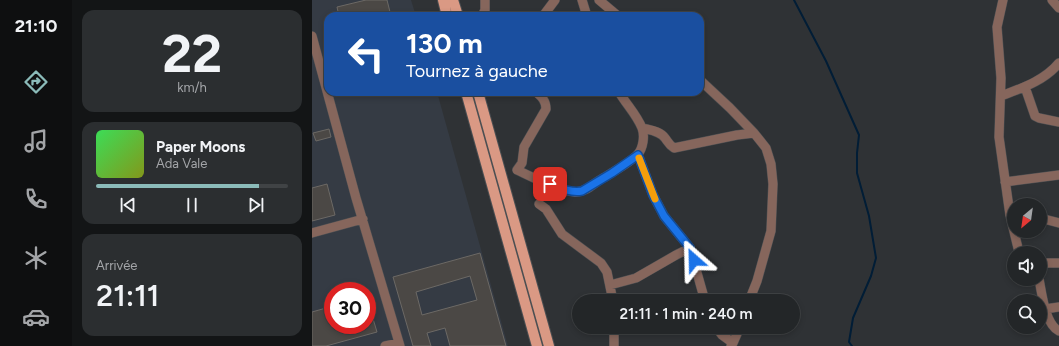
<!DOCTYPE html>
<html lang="fr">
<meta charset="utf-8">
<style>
body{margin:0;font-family:Figtree,sans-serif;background:#2b2e30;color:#f1f3f6;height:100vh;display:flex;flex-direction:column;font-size:15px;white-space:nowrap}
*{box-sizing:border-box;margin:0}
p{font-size:13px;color:#a3a5a8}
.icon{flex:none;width:22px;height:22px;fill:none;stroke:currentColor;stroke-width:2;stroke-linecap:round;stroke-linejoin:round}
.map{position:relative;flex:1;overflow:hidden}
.sheet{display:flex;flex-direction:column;gap:10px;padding:10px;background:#131516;width:240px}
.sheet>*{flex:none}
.banner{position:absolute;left:12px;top:12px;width:380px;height:84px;border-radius:12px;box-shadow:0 2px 6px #0003,0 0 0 1px #404345;background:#1a4fa0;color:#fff;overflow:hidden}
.needle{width:26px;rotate:209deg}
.controls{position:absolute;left:695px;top:198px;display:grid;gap:8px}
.controls a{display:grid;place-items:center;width:40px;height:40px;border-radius:50%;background:#232628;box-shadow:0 2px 6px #0003,0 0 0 1px #404345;font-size:20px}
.speed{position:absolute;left:12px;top:282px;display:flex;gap:8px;font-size:20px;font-weight:700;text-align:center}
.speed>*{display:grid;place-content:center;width:52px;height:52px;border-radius:50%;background:#232628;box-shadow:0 2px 6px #0003,0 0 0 1px #404345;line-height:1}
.speed .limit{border:6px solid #d22;background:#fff;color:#111}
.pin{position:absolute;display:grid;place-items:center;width:34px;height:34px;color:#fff;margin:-17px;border-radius:8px;box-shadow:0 2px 6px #0006}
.me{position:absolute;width:44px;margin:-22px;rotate:335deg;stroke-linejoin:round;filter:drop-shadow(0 0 3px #0008)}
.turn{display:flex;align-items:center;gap:14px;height:84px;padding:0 16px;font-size:18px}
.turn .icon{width:52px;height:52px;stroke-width:2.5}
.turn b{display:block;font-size:28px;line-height:34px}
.big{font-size:30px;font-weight:600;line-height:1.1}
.sheet .widget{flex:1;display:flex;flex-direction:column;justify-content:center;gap:6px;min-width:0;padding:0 14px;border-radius:12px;background:#2b2e30}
.sheet .dial{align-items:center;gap:0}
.dial b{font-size:52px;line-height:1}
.song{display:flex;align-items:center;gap:12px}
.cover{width:48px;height:48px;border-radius:6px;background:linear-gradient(135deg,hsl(130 70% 55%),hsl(70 70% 35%))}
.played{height:4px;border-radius:2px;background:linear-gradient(90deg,#8bbbb9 85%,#404345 85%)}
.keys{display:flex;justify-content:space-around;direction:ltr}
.trip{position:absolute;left:260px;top:294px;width:228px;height:40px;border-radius:20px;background:#232628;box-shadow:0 2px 6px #0003,0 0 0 1px #404345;font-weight:600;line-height:40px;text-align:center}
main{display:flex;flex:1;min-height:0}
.tab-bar{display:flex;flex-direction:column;width:72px;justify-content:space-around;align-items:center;background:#0e0f10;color:#a3a5a8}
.tab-bar .icon{width:28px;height:28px}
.tab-bar .active{color:#8bbbb9}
.tab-bar b{font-size:18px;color:#f1f3f6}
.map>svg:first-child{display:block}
</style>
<main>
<nav class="tab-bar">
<b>21:10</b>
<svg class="icon active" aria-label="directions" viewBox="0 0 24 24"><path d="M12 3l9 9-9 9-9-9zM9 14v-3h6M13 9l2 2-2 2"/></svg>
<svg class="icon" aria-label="music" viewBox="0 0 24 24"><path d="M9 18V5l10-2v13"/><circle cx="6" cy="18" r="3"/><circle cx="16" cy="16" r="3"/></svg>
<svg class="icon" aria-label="phone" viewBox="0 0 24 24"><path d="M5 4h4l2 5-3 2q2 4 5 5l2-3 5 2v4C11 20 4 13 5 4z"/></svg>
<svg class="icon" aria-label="climate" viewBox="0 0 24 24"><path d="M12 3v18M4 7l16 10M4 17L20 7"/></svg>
<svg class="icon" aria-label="car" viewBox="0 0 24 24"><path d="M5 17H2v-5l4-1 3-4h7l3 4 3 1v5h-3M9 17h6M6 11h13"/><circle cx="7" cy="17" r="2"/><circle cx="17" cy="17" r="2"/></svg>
</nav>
<section class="sheet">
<div class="widget dial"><b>22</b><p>km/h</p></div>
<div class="widget">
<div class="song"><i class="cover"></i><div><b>Paper Moons</b><p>Ada Vale</p></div></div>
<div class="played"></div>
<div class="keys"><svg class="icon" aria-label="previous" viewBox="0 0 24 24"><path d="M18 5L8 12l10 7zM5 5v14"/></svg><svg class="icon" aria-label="pause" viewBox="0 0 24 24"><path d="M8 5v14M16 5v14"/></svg><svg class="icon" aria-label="next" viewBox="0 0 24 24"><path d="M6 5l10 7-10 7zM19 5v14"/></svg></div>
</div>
<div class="widget"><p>Arrivée</p><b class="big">21:11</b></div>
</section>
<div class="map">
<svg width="747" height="346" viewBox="0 0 747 346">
<rect width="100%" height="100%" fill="#2f3235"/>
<path fill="#353b44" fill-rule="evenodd" d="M0,0H99L104,16H16V92H125L196,346H0ZM21,291H55V325H21Z"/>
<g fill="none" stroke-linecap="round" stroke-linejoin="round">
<path stroke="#011d36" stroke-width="2" d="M482,0L514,61L547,135L545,153V173L557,216L564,258L559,276L541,318L537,342L540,346"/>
</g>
<path fill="#4b4845" stroke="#6c6965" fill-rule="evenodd" d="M54,0H75L79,16H27L25,7Z
M17,129L19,137L4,141L1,133Z
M15,184L23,215L0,221V188Z
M168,253L194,346H138L133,328L115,333L119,346H101L81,277ZM158,276L165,300L110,315L104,292Z
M55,302H56L65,332L14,346H0V312L21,306V325H55Z"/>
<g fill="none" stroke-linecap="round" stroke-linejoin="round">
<g stroke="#4c4f52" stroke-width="10">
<path id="minor" d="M270,0L274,13L272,16
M287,0L306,16
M691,0L685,27L689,78L687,137L698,215L706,248L711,253
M740,0L747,8
M170,16L173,10V0
M231,16L243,0
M0,36L44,198L88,346
M388,80L418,108L442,133L454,148L459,164L461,184L459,231L445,281L437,301
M713,87L723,116L727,118L747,122
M224,92C230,97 234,101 234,109L212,147L210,163L205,170C222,178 245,190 263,192C274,193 284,181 293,177C301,172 320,161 326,154C331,148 333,136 330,128C325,115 314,104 307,92
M689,96C710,88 732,81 747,63
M331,128C338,130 348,131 353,138C356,142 357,145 362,148L425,135L442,133
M693,182L747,175
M227,204L234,209L250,234L289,263L295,272L301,301
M728,218L747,223
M0,233L51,219
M378,248L393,301
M728,263H747
M727,279C730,294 733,324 747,331
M298,285L324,278L364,255L378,248L352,216L341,195L326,155
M733,309L747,307
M404,327L410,335L421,343L419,346
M421,343L428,327
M73,346L87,343
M302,346V327"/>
</g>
<g stroke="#4c4f52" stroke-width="12">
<path id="major" d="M131,0L135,16
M141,0L146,16
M154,92L225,346
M166,92L237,346"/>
</g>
<use href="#minor" stroke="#86665c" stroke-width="9"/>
<use href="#major" stroke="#da9984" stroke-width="10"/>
</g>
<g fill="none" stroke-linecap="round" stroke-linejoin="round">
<g stroke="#114b97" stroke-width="10">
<path id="route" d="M238,184C248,188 259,193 270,191L300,173L326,155L341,195L352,216L378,248L382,260"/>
</g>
<use href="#route" stroke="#1a73e8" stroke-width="7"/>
<path stroke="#f59e0b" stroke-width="7" d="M327,158L343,199"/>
</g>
</svg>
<div class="controls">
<a><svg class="needle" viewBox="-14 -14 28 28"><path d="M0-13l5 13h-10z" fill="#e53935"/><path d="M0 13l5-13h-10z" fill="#a3a5a8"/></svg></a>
<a><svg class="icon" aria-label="sound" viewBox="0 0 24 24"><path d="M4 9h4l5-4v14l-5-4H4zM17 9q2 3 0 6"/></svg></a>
<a><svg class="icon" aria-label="search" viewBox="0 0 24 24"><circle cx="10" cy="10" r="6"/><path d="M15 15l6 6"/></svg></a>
</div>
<div class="speed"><div class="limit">30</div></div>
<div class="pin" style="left:238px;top:184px;background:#d93025"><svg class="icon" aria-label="arrive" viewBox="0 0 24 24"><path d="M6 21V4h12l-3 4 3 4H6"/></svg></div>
<svg class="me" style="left:382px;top:260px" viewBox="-20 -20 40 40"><path d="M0-17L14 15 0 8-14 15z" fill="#1a73e8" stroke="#fff" stroke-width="4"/></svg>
<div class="trip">21:11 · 1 min · 240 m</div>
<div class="banner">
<div class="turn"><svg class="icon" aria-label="left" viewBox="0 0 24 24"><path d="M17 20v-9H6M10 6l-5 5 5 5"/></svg><div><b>130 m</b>Tournez à gauche</div></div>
</div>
</div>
</main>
